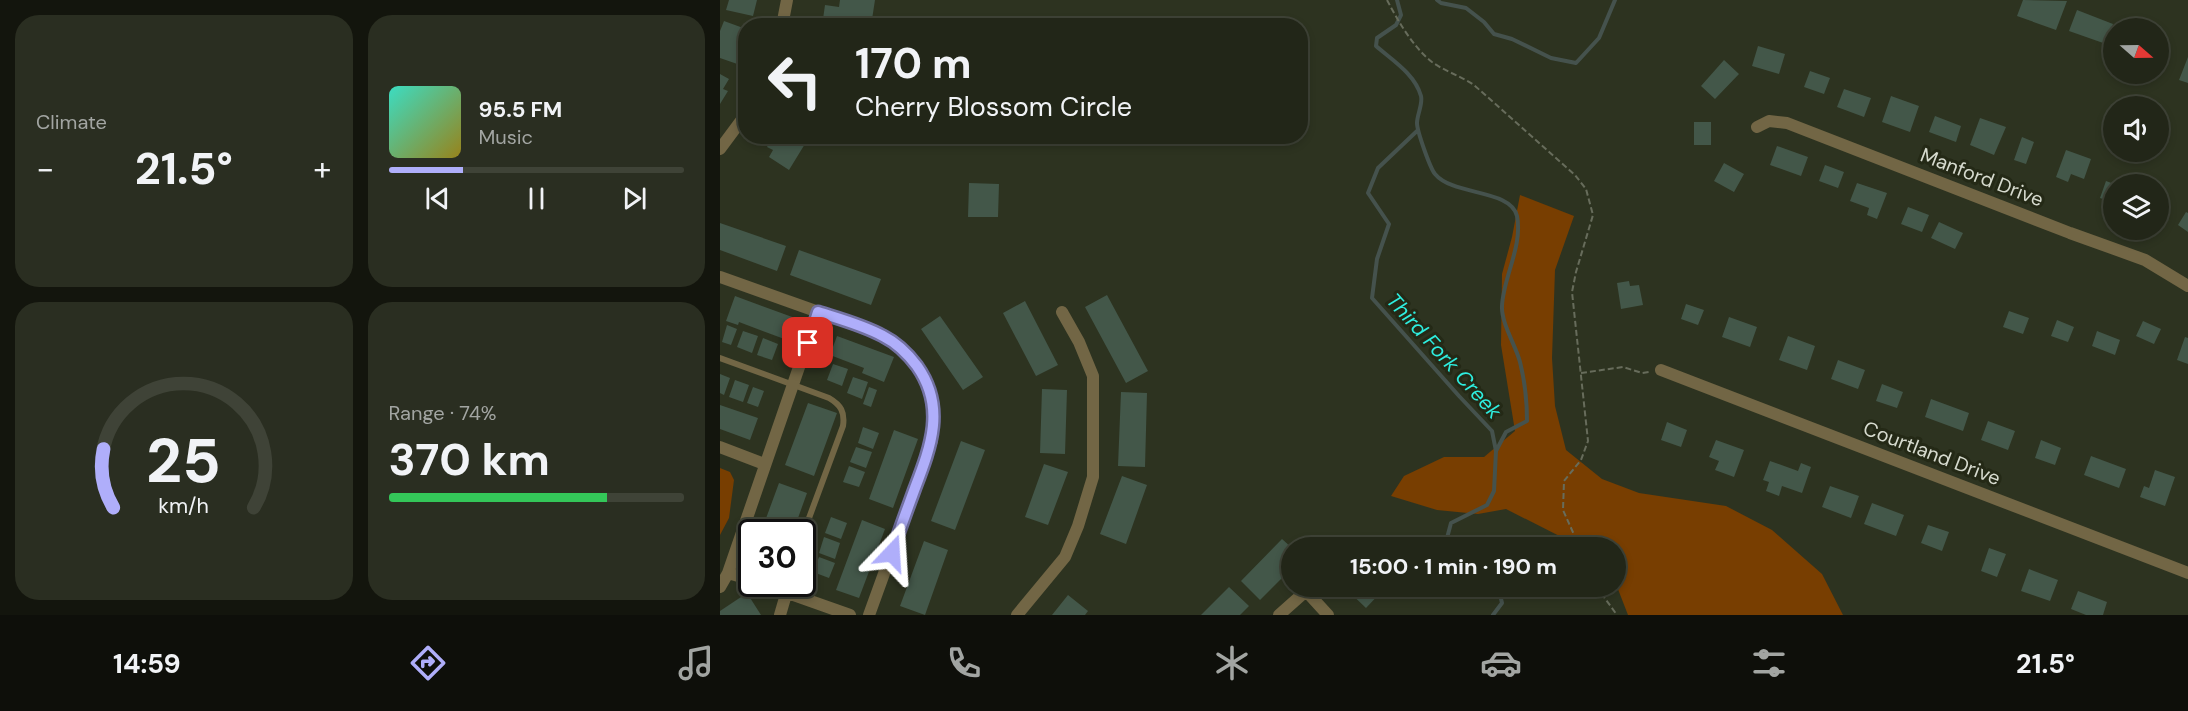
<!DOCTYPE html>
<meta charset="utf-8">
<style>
body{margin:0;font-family:"DM Sans",sans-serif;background:#2a2e21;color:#f1f3f6;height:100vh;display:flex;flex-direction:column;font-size:22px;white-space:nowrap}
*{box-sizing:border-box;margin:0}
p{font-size:20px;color:#a2a5a2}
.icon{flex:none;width:33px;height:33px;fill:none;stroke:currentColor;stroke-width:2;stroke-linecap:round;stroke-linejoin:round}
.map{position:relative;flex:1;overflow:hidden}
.sheet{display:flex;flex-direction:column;gap:15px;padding:15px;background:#13150d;width:720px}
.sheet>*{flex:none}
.top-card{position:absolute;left:18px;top:18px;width:570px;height:126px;border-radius:24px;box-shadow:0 3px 9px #0003,0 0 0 2px #3f4337;background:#222618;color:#f1f3f6;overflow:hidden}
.needle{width:39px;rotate:110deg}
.fabs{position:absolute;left:1383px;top:18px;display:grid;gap:12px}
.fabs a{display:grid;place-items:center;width:66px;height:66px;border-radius:50%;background:#222618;box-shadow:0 3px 9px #0003,0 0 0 2px #3f4337;font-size:30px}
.speed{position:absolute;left:18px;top:519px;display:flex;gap:12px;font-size:30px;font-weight:700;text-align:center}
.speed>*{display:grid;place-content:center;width:78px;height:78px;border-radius:50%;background:#222618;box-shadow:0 3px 9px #0003,0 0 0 2px #3f4337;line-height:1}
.speed .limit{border:3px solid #111;border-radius:9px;background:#fff;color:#111}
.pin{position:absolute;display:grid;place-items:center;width:51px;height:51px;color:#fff;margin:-26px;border-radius:12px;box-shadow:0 3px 9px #0006}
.me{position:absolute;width:66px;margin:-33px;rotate:20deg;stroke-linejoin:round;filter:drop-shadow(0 0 4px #0008)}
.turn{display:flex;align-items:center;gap:21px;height:126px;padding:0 18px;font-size:27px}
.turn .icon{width:78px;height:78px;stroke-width:2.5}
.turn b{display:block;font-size:42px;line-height:51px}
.big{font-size:45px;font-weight:700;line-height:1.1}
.sheet .tile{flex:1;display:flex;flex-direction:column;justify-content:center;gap:9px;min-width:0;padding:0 21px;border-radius:24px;background:#2a2e21}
.sheet .dial{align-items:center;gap:0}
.dial svg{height:156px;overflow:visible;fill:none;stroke:#3f4337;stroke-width:7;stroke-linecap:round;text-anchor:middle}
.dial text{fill:#f1f3f6;stroke:none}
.song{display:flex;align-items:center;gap:18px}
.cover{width:72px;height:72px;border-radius:9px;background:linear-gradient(135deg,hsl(170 70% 55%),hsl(50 70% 35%))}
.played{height:6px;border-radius:3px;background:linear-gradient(90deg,#afaefa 25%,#3f4337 25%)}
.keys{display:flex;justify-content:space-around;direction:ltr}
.heat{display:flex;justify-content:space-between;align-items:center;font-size:33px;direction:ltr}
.charge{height:9px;border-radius:4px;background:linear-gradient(90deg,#34c759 74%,#3f4337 0)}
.sheet .tiles{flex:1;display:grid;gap:15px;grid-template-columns:repeat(2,1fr)}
.trip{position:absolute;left:561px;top:537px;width:345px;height:60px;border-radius:30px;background:#222618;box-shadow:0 3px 9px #0003,0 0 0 2px #3f4337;font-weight:700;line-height:60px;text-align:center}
.dock{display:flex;height:96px;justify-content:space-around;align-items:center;background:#0e0f0a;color:#a2a5a2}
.dock .icon{width:42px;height:42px}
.dock .on{color:#afaefa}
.dock b{font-size:27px;color:#f1f3f6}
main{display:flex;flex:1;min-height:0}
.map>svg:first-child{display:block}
</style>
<main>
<section class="sheet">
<div class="tiles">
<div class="tile"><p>Climate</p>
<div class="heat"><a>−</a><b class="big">21.5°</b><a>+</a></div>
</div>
<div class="tile">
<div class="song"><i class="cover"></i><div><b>95.5 FM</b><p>Music</p></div></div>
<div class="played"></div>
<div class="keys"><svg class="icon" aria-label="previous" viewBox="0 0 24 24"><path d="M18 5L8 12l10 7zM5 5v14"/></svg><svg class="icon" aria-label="pause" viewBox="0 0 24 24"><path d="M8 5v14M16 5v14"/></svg><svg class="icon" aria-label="next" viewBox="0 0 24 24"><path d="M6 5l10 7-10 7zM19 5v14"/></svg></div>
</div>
<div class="tile dial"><svg viewBox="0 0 100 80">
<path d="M14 69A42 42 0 1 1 86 69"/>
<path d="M14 69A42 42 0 0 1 9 39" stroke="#afaefa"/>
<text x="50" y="56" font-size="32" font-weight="700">25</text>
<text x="50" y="72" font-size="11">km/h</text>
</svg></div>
<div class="tile"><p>Range · 74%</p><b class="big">370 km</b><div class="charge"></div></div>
</div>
</section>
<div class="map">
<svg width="1468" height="615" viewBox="0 0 1468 615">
<rect width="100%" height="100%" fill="#2d3320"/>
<path fill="#783e01" d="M800,195L854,216L835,270L832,358L835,406L846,450L882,479L919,493L1006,506L1052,530L1102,574L1123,615H908L896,584V548L861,547L786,509L758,514L717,510L671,496L684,476L724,457H764L795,431L781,345L782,274L792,237Z
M0,468L10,472L14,480L9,518L0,535Z"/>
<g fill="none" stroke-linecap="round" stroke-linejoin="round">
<path stroke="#45524d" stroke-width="4" d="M677,0L681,15L676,25L657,38L656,46C672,60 695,74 701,96C703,104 697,115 697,123C697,131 710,168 715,174C733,196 791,189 797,216C803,246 783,278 782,306C781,323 796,346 800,362C805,382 807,402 807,421L786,432L776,451
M717,0L721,3L746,8L764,22L774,34L792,39L831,58L856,63L879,38L895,0
M697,131L658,168L648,193L669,224L657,259L652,298L739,396L772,431L776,451L774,491L767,505L731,523L727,538L735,548
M773,615L782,603L778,586"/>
</g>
<path fill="#435749" d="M9,0H37L33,16L6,10Z
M120,0H155L151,26H138L103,19L105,5L119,7Z
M1303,0L1347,1L1336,30L1297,16Z
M1357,10L1393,24L1386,44L1349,31Z
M4,21L26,29V61L23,66L0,58V31Z
M1038,46L1065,54L1059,74L1032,66Z
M1468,57V83L1459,80Z
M1004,60L1019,74L995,99L981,86Z
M1090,71L1110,78L1104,94L1084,87Z
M0,74L9,79L3,89L8,91L0,104Z
M1124,89L1151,98L1144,117L1117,107Z
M1171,96L1199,106L1190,132L1162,122Z
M1215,116L1241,126L1236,142L1209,132Z
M1260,118L1286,127L1274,155L1250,145Z
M974,122H991V145H974Z
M53,136H84L88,139L69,170L49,157L53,150L47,147Z
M1302,137L1314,142L1306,164L1294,160Z
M1057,146L1088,157L1081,176L1050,165Z
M1346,150L1371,159L1364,179L1351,174L1348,182L1336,177Z
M1004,163L1024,174L1014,192L994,181Z
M1105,165L1124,172L1118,188L1099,181Z
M1386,181L1394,184V203L1380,198Z
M249,183L279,184L278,217H248Z
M1137,183L1167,193L1157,219L1147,215L1149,208L1130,201Z
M1188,207L1209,215L1202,232L1181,224Z
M1466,212L1468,213V232L1458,225Z
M1219,222L1243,233L1235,249L1211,238Z
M0,223L66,246L57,271L0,250Z
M79,250L161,279L151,305L70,275Z
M909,281L910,286L919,285L923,305L901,309L897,283Z
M387,295L428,371L406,383L365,307Z
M15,296L75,318L67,340L19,322L18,325L6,321Z
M305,301L338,365L316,376L283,313Z
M966,304L984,310L978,325L961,319Z
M1289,311L1309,318L1303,334L1283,327Z
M220,316L263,377L243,390L201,329Z
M1009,317L1037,327L1030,347L1002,337Z
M1337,320L1354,327L1348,342L1331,336Z
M1423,321L1441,329L1434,344L1416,336Z
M7,325L17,329L11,345L2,342Z
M23,331L38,336L32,353L17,347Z
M1377,331L1400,340L1395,355L1372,346Z
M117,336L174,357L164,382L142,373L144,368L110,355Z
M1068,336L1095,346L1087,370L1059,360Z
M1465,337L1468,338V364L1457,360Z
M43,338L58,344L52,360L37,355Z
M1118,360L1145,370L1138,389L1111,379Z
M113,364L128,369L122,386L107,380Z
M0,374L10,378L4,395L0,393Z
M133,377L148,382L142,399L127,393Z
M15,380L29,385L23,402L9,397Z
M1162,384L1183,392L1177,408L1156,401Z
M33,387L44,391L38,407L27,403Z
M149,387L157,390L151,407L143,404Z
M322,389L347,390L345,454L320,453Z
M401,392L427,393L425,467L398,466Z
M1211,399L1249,413L1243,431L1205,417Z
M88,403L117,413L94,476L65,465Z
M0,405L38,418L30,440L0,429Z
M1268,421L1295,431L1288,450L1261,440Z
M947,422L967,430L961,447L941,440Z
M143,427L159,433L153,449L138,443Z
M174,430L198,439L173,508L149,499Z
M996,440L1024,450L1014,477L995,470L999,461L989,457Z
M1321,440L1341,448L1335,465L1315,458Z
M241,441L265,450L235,530L211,521Z
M136,447L152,452L146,468L130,462Z
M1371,456L1406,469L1399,488L1364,475Z
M1050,461L1078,471L1081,463L1091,467L1082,493L1062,486L1059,496L1046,491L1049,482L1043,480Z
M324,464L348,472L328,525L305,517Z
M129,466L145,472L139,487L123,482Z
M1435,470L1455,477L1445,506L1420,497L1424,486L1429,488Z
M402,476L427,485L406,544L380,534Z
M59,483L87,493L73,532H41Z
M1110,486L1139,496L1131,518L1102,507Z
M1152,503L1184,515L1176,536L1144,524Z
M111,517L127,523L121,539L105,533Z
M142,520L165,529L139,598L116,590Z
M1208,525L1229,532L1222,551L1201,543Z
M104,537L120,543L115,559L99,553Z
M562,539L572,548V568L540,600L521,581Z
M204,541L228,550L205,615L180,606Z
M1269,548L1286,554L1277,577L1261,571Z
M99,557L115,563L109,578L93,572Z
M1309,569L1338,580L1330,601L1301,591Z
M623,586H664L665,588L646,608Z
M509,587L529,606L520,615H481Z
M1358,591L1387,602L1383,615H1366L1351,609Z
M27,593L41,615H0V611Z
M348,595L368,611L365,615H332Z"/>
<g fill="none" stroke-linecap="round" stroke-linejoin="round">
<path stroke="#676c5b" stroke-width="2" stroke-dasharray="6 3" stroke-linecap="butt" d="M667,0C678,21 693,47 712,62C724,71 741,76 754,85L855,175L866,189L873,215L856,272L852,292L868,441L861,460L844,481L843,510L860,548
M861,373L903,367L922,373L929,372
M876,586L897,615"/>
<path stroke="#726645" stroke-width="6" d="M0,358L109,398C121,405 125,412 123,426L82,537"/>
<path stroke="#726645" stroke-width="12" d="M62,26L67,0
M1037,127L1049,121L1067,123L1350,233L1425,260L1468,286
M0,149L26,114
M0,277L163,335C205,361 217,393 212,441L149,615
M941,370L1468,573
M0,447L44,464
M8,573L32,580
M42,584L130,615
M0,587L8,573L98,312
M60,615L67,591
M297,615L345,557L358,526L373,477V376L359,342L342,312
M559,615L586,591L608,615"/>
</g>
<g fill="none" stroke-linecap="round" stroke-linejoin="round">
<g stroke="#7271a2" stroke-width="15">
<path id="route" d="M88,343L98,312C120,319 143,325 163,336C177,343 188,354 197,366C226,407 211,446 195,488C187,510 179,531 172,553"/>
</g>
<use href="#route" stroke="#afaefa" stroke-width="10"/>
</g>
<g text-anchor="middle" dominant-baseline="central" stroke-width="6" stroke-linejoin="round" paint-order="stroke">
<g font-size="20" fill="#d6dace" stroke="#242916">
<text transform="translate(1262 177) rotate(21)">Manford Drive</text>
<text transform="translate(1212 453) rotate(21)">Courtland Drive</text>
</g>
<g font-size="21" font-style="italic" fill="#2eeddf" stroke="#242916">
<text transform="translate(724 356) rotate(48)">Third Fork Creek</text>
</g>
</g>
</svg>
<div class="fabs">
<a><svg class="needle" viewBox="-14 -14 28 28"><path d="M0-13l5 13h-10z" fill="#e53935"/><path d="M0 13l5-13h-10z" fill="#a2a5a2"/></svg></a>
<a><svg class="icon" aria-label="sound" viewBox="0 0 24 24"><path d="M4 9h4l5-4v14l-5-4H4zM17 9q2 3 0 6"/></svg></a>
<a><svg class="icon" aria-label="layers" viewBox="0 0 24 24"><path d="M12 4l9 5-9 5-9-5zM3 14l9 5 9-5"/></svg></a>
</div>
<div class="speed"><div class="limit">30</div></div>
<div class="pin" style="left:88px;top:343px;background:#d93025"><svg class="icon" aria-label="arrive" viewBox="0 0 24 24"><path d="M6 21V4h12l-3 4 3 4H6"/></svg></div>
<svg class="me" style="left:172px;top:553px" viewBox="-20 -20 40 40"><path d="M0-17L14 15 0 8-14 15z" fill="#afaefa" stroke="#fff" stroke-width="4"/></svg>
<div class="trip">15:00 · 1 min · 190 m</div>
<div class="top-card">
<div class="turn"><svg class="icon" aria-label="left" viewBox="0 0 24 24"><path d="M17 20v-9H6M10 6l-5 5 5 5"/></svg><div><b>170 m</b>Cherry Blossom Circle</div></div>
</div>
</div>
</main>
<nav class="dock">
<b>14:59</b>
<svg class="icon on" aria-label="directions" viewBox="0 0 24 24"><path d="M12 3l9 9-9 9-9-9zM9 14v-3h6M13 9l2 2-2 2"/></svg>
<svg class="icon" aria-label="music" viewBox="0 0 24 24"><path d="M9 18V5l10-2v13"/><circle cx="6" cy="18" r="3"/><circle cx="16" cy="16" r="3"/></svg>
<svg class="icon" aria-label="phone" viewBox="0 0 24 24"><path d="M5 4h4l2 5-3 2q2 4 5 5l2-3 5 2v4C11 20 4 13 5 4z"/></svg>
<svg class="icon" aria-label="climate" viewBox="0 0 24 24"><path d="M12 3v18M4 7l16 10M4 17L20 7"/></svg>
<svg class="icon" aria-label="car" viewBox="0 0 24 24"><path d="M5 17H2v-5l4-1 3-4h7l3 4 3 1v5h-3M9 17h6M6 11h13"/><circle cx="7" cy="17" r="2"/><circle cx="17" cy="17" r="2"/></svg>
<svg class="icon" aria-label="filters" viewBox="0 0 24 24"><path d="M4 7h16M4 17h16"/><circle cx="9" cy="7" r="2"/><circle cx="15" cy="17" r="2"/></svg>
<b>21.5°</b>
</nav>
